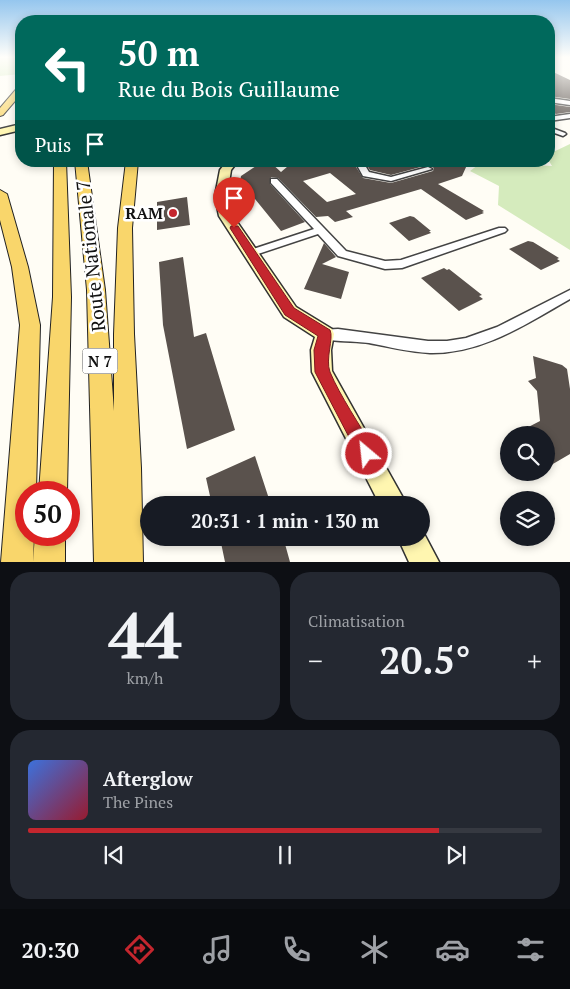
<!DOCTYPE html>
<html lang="fr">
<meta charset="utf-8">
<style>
body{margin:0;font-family:"PT Serif",serif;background:#242831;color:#f1f3f6;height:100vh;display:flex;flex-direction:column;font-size:19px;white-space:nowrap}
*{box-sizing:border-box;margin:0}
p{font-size:16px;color:#9ea1a6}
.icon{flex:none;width:28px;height:28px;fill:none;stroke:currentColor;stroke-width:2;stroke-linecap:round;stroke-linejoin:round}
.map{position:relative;height:562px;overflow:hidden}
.side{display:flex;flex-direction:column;gap:10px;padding:10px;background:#0d0f14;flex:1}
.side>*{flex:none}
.guide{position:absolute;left:15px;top:15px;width:540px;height:152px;border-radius:20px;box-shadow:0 2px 8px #0003;background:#00695c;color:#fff;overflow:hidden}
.controls{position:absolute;left:500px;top:426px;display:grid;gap:10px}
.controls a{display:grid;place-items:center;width:55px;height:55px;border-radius:50%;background:#171b24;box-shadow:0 2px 8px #0003;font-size:25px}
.speed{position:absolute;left:15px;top:481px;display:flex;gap:10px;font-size:25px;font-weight:700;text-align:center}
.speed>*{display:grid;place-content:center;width:65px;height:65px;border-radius:50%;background:#171b24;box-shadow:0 2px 8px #0003;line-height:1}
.speed .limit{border:8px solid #d22;background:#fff;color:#111}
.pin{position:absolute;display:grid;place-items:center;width:42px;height:42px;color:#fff;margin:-51px -21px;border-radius:50% 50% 50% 0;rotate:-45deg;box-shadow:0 0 5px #0007}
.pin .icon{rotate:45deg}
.me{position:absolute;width:55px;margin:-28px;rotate:332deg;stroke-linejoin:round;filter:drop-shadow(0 0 4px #0008)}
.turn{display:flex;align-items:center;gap:18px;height:105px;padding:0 20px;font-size:22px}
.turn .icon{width:65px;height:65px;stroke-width:2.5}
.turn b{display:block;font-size:35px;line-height:42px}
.then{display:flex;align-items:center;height:48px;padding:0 20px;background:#0003;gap:10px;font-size:19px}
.big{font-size:38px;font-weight:800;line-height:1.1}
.side .tile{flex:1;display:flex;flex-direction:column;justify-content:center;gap:8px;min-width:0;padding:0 18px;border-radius:20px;background:#242831}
.side .dial{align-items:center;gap:0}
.dial b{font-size:65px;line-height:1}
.song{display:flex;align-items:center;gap:15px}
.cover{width:60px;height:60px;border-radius:8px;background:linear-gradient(135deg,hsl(220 70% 55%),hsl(350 70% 35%))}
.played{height:5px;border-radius:2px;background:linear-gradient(90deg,#c4262e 80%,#363941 80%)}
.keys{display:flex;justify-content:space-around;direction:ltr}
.heat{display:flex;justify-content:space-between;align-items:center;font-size:28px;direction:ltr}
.side .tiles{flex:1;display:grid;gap:10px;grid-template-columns:1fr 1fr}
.tile:last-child{grid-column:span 2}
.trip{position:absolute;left:140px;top:496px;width:290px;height:50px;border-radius:25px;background:#171b24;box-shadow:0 2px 8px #0003;font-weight:800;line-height:50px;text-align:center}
.menu{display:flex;height:80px;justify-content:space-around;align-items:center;background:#090b0e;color:#9ea1a6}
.menu .icon{width:35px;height:35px}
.menu .selected{color:#c4262e}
.menu b{font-size:22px;color:#f1f3f6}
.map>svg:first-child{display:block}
</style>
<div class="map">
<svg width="570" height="562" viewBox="0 0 570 562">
<rect width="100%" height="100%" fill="#fffdf5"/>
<path fill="#d5ebbd" d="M0,57H21V74L0,76Z
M570,144V250L498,205L499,186L470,171L482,162L552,166L549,161V154Z"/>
<path fill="#5a524d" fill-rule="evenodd" d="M549,70L570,80V99L549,96Z
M549,104L570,107V112L556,114L549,111Z
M294,161H360L356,167L363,178L391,183L433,171L434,168L428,165L391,175L370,170L368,167L373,161L402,167L406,161H423L444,166L446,161L467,165L462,176L438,184L484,211L482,212L484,213L466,220L421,189L346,211L353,217L335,222L328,216L316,217L278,178L271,177L270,184L305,222L281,231L251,194L246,196L239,188L241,176L256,166L270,162L281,172ZM330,173L356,194L327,202L303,181Z
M187,197L190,225L157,230V202Z
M410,216L414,217L431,231H429L431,233L409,241L389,223Z
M528,241L533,242L559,258L557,259L560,261L541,270L509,249Z
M324,243L336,257L322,264L349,272L341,299L304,289Z
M183,257L194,337L206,333L235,430L187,449L163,325L159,262Z
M444,268L447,270L449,269L482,295L479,296L483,299L459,311L421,278Z
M533,356L562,365L567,369L570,389V454L546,468V435H513L540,421L537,391L528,381L536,378Z
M255,456L271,505H212L206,478Z
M220,538H279L281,546L285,544L290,562H225Z"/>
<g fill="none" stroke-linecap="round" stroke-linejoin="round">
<g stroke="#444" stroke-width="3">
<path id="street" d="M549,98L570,101V105L549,102Z
M570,114V118L549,121V117Z
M549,127L565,133L566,134L563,136L549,131Z
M363,161H371L366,167L369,172L391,177L428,167L432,169L391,181L363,176L358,167Z
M271,179H277L346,251L385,261L401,260L499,228H505L507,230L505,232L402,268L385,269L338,256L318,234L255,255H247L246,253L247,251L314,229L271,183Z
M570,290V299C526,324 482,354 430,353C409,352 389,347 369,343C355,341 333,342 320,338L319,334L320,330L338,329L428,341H447L466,338L497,327Z"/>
</g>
<g stroke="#333" stroke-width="3">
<path id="secondary" d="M21,124V130L0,135V129Z
M227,161H238L231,170L227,196L233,216L296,307L332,329L334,334L331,350L332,371L407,505H380L312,372L311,350L315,337L284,317L219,216L215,196L220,170Z
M421,528L439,562H409L398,538H421Z"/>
</g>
<g stroke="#222" stroke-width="2">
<path id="primary" d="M18,87H21V94L3,115L0,116V108Z
M54,161H66L71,297L67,492H39L53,297Z
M75,161H87L105,290L114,411V334L118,228L126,161H138L132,228L134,334L141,468L143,562H94L87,290Z
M0,190L7,194L28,267L40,325L36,492H26V535H34L33,562H1L20,325L12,267L0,220Z
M35,535H65V562H33Z"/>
</g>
<use href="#street" fill="#fff" fill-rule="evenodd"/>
<use href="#secondary" fill="#fff6b0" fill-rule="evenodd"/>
<use href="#primary" fill="#f9d66b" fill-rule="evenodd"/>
</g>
<linearGradient id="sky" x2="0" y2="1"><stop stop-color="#95c6ee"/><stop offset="0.42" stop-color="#fffefa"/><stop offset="1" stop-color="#fffefa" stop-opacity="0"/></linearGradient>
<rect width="570" height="136" fill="url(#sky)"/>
<path fill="#c4262e" stroke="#7f191e" d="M231,226H238L294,308L330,330C334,338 325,359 330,372C340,396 360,425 373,448L375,454L373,460L367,463L361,460L315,372L314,350L318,336L285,315L230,228Z"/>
<circle fill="#c4262e" stroke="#fff" stroke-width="2" cx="173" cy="213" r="5"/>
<g text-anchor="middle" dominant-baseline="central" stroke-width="5" stroke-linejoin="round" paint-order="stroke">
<rect fill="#fff" stroke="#585858" stroke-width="1" x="82.5" y="348.5" width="35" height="25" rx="4"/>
<g font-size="15" font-weight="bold" fill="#111">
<text x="100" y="361">N 7</text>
</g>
<g font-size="16" font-weight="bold" fill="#111" stroke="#fff" text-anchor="end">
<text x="163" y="213">RAM</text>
</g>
<g font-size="19" fill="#111" stroke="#fff">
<text transform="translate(90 256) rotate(-96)">Route Nationale 7</text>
</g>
</g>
</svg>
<div class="controls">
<a><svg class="icon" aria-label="search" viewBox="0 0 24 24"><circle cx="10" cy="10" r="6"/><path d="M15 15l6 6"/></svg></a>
<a><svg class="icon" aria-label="layers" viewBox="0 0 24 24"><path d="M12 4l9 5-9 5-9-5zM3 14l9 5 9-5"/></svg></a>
</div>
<div class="speed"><div class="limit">50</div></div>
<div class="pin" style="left:234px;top:228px;background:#d93025"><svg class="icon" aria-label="arrive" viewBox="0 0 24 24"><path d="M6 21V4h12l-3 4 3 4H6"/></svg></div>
<svg class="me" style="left:367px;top:454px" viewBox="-20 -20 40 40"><circle r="17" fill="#c4262e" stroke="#fff" stroke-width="3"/><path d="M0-11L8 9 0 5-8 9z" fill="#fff"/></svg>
<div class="trip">20:31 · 1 min · 130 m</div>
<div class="guide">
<div class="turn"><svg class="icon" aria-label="left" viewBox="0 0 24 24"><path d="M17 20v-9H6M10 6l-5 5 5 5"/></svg><div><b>50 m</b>Rue du Bois Guillaume</div></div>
<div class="then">Puis<svg class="icon" aria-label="arrive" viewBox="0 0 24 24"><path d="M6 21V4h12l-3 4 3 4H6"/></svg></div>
</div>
</div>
<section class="side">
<div class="tiles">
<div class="tile dial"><b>44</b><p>km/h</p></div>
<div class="tile"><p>Climatisation</p>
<div class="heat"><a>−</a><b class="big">20.5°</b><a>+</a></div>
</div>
<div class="tile">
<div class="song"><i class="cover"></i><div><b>Afterglow</b><p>The Pines</p></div></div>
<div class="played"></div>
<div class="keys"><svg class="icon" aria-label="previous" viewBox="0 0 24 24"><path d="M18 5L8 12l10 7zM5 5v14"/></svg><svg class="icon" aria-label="pause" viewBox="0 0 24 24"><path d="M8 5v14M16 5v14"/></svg><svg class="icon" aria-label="next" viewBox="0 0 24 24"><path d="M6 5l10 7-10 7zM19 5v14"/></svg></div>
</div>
</div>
</section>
<nav class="menu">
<b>20:30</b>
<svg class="icon selected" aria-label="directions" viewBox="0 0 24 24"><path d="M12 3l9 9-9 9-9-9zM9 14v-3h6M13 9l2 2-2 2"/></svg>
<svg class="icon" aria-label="music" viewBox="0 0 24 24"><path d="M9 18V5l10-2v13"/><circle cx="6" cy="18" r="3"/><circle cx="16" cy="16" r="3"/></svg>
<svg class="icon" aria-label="phone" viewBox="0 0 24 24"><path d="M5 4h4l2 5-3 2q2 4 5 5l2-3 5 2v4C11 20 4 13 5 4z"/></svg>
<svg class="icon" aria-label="climate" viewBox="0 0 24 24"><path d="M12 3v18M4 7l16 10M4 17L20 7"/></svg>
<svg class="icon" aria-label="car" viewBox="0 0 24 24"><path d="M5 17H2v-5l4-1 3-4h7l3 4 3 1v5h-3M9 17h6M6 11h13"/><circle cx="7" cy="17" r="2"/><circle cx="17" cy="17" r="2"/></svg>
<svg class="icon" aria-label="filters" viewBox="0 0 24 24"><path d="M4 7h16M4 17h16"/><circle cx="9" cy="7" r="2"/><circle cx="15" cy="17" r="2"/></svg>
</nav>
